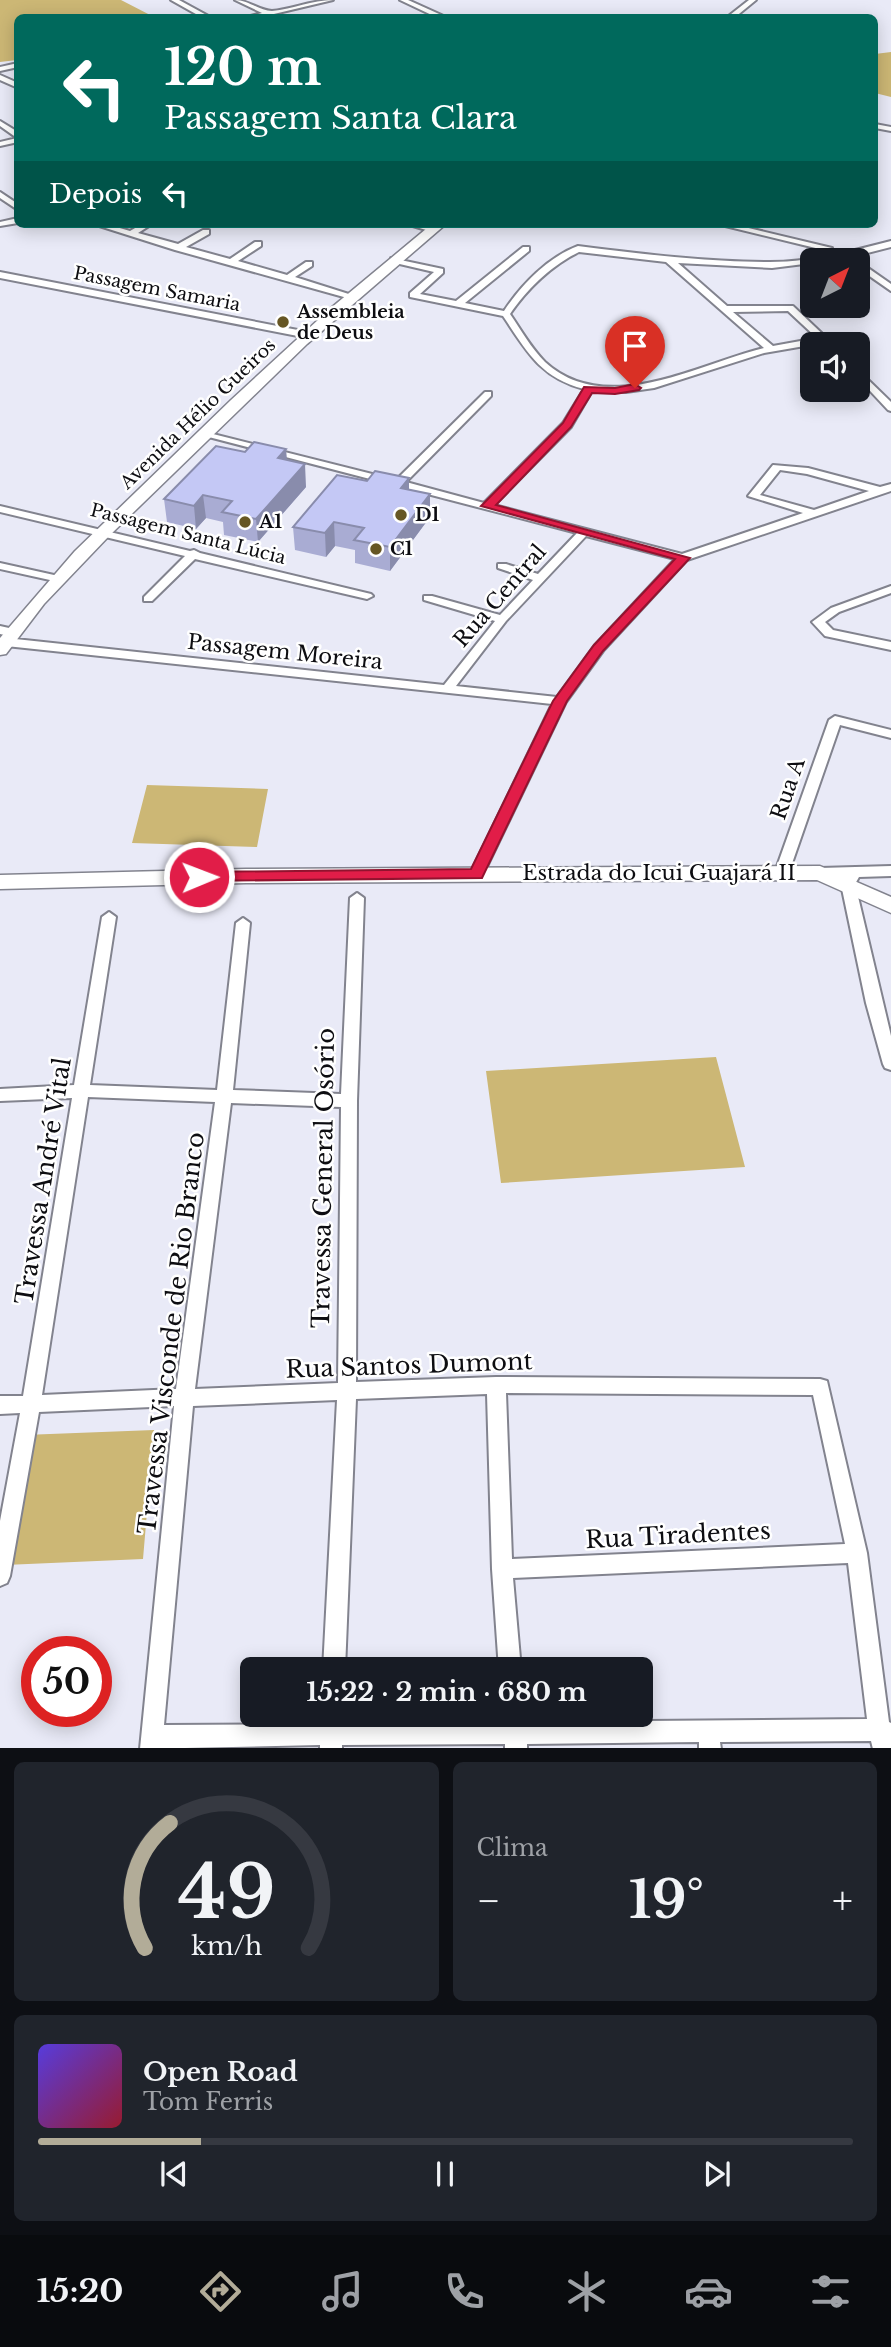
<!DOCTYPE html>
<html lang="pt">
<meta charset="utf-8">
<style>
body{margin:0;font-family:"Libre Baskerville",serif;background:#20242c;color:#f1f3f6;height:100vh;display:flex;flex-direction:column;font-size:26px;white-space:nowrap}
*{box-sizing:border-box;margin:0}
p{font-size:23px;color:#9ea1a6}
.icon{flex:none;width:38px;height:38px;fill:none;stroke:currentColor;stroke-width:2;stroke-linecap:round;stroke-linejoin:round}
.map{position:relative;height:1748px;overflow:hidden}
.drawer{display:flex;flex-direction:column;gap:14px;padding:14px;background:#0d0f14;flex:1}
.drawer>*{flex:none}
.hud{position:absolute;left:14px;top:14px;width:864px;height:214px;border-radius:10px;box-shadow:0 4px 18px #0003;background:#00695c;color:#fff;overflow:hidden}
.needle{width:46px;rotate:42deg}
.controls{position:absolute;left:800px;top:248px;display:grid;gap:14px}
.controls a{display:grid;place-items:center;width:70px;height:70px;border-radius:10px;background:#171b24;box-shadow:0 4px 18px #0003;font-size:35px}
.speed{position:absolute;left:21px;top:1636px;display:flex;gap:14px;font-size:35px;font-weight:700;text-align:center}
.speed>*{display:grid;place-content:center;width:91px;height:91px;border-radius:50%;background:#171b24;box-shadow:0 4px 18px #0003;line-height:1}
.speed .limit{border:10px solid #d22;background:#fff;color:#111}
.pin{position:absolute;display:grid;place-items:center;width:60px;height:60px;color:#fff;margin:-72px -30px;border-radius:50% 50% 50% 0;rotate:-45deg;box-shadow:0 0 7px #0007}
.pin .icon{rotate:45deg}
.me{position:absolute;width:77px;margin:-38px;rotate:89deg;stroke-linejoin:round;filter:drop-shadow(0 0 5px #0008)}
.turn{display:flex;align-items:center;gap:24px;height:147px;padding:0 35px;font-size:32px}
.turn .icon{width:91px;height:91px;stroke-width:2.5}
.turn b{display:block;font-size:49px;line-height:60px}
.then{display:flex;align-items:center;height:66px;padding:0 35px;background:#0003;gap:14px;font-size:26px}
.big{font-size:52px;font-weight:800;line-height:1.1}
.drawer .card{flex:1;display:flex;flex-direction:column;justify-content:center;gap:10px;min-width:0;padding:0 24px;border-radius:10px;background:#20242c}
.drawer .dial{align-items:center;gap:0}
.dial svg{height:182px;overflow:visible;fill:none;stroke:#363941;stroke-width:7;stroke-linecap:round;text-anchor:middle}
.dial text{fill:#f1f3f6;stroke:none}
.song{display:flex;align-items:center;gap:21px}
.cover{width:84px;height:84px;border-radius:10px;background:linear-gradient(135deg,hsl(250 70% 55%),hsl(350 70% 35%))}
.played{height:7px;border-radius:4px;background:linear-gradient(90deg,#b2ac98 20%,#363941 20%)}
.keys{display:flex;justify-content:space-around;direction:ltr}
.heat{display:flex;justify-content:space-between;align-items:center;font-size:38px;direction:ltr}
.drawer .tiles{flex:1;display:grid;gap:14px;grid-template-columns:1fr 1fr}
.card:last-child{grid-column:span 2}
.trip{position:absolute;left:240px;top:1657px;width:413px;height:70px;border-radius:10px;background:#171b24;box-shadow:0 4px 18px #0003;font-weight:800;line-height:70px;text-align:center}
.tab-bar{display:flex;height:112px;justify-content:space-around;align-items:center;background:#090b0e;color:#9ea1a6}
.tab-bar .icon{width:49px;height:49px}
.tab-bar .selected{color:#b2ac98}
.tab-bar b{font-size:32px;color:#f1f3f6}
.map>svg:first-child{display:block}
</style>
<div class="map">
<svg width="891" height="1749" viewBox="0 0 891 1749">
<rect width="100%" height="100%" fill="#e9eaf7"/>
<path fill="#ccb775" d="M0,0H121L154,17L18,18L17,60L0,62Z
M891,52V97L875,93V54Z
M147,785L268,789L257,847L132,843Z
M716,1057L745,1167L501,1183L486,1071Z
M154,1430L143,1559L5,1565L24,1435Z"/>
<g fill="none" stroke-linecap="round" stroke-linejoin="round">
<g stroke="#82838e" stroke-width="4">
<path id="minor" d="M171,0H179L212,18H203Z
M235,0C248,0 260,11 272,11C293,9 312,0 333,0L257,18H243L262,13Z
M400,0H408L448,18H438Z
M749,0H756L734,18H726Z
M18,63V67L0,71V67Z
M0,75L18,83V88L0,80Z
M0,121L18,132V142L0,146V142L17,138L0,126Z
M875,124L891,127V131L875,128Z
M0,192L18,204V210L0,198Z
M18,218V223L0,226V222Z
M93,224H106L130,231L142,224H152L138,233L178,244L203,230H209V234L186,247L230,259L255,242H261V246L238,261L287,275L306,262H312V266L295,277L355,296L351,299L175,250Z
M406,224H420L437,230L433,232Z
M717,224H732L832,248L828,251Z
M891,241V247L840,260L812,261V263L772,268L678,263L727,306H793L833,344L822,343L764,353L654,388L626,392L592,391L571,427L494,505L682,554L803,513L748,496L773,465L808,468L880,487L891,484V491L687,560L603,651L566,702L482,877L477,879L470,874L552,704L6,646L0,642L6,638L444,685L495,621L424,600V596H432L500,615L533,580L498,568V564H506L538,574L577,533L201,435V431L396,480L485,392H491V396L406,482L484,503L563,423L584,389C540,378 526,350 503,316L410,297V293L434,272L391,262V258L443,269V273L420,294L456,301L523,247H529V251L465,303L504,311C521,285 548,257 578,246C642,254 706,262 770,262C811,262 852,251 891,241ZM579,252L666,262L764,348C698,364 606,418 545,362C531,348 521,330 510,314C527,289 552,265 579,252ZM788,311L817,338L773,346L733,312ZM780,470L807,474L869,491L814,510L760,495ZM586,536L675,559L595,645L557,697L456,686L506,621Z
M858,261L891,284V291L858,268Z
M0,272L308,332L313,335L308,338L0,278Z
M858,370L891,402V411L888,410L858,378Z
M0,506L190,551L194,550L200,553L371,594L373,596L367,599L195,559L152,601H144V597L185,556L0,512Z
M0,563L63,577L65,579L59,582L0,569Z
M891,586V593L839,612L825,622L833,630L891,642V650L825,636L812,622L831,608Z
M0,626L18,630L20,633L14,637L0,634Z
M835,716L891,730V738L840,725L789,872L787,875H777L775,872L829,720Z
M891,866V876L859,877L855,884L891,1036V1070L885,1068L883,1064L866,1003L841,884L844,877L820,878L813,873L820,868Z
M357,893L364,898L357,1101L356,1382L496,1377L820,1379L827,1381L867,1553L889,1722L891,1723V1749H873L871,1741L720,1742L721,1749H699V1742L527,1744V1749H505V1744L342,1745V1749H320V1745L140,1749L174,1406L39,1412L10,1576L7,1583L0,1586V1521L20,1413L0,1414V1396H23L72,1098L0,1101V1089L74,1085L102,917L109,912L116,917L90,1085L217,1090L236,923L243,918L250,923L233,1090L341,1094L350,898ZM88,1097L215,1102L176,1389L42,1395ZM231,1103L341,1107L338,1383L195,1389ZM506,1393L813,1395L845,1544L512,1559ZM487,1394L492,1569L499,1670H521L513,1578L848,1563L867,1719L525,1722V1715H503L504,1722L343,1724V1715H321V1724L164,1725L193,1406L337,1400L323,1670H345L356,1399Z"/>
</g>
<g stroke="#82838e" stroke-width="3">
<path id="secondary" d="M432,224H446L307,344L109,536L44,604L6,654L0,655V638L75,551L231,400L331,308Z
M820,866L891,897V913L817,880L246,883L0,889V875L246,869Z"/>
</g>
<use href="#minor" fill="#fff" fill-rule="evenodd"/>
<use href="#secondary" fill="#fff" fill-rule="evenodd"/>
</g>
<path fill="#a9acd3" d="M287,460L306,487L258,542L224,535L223,522L206,518L196,529L167,522L164,499Z
M409,490L430,517L390,571L355,563V550L335,546L326,557L295,550L293,527Z"/>
<path fill="#898cac" d="M286,449L288,471L278,458Z
M305,464L306,487L258,542L256,519Z
M409,478V501L401,488Z
M430,494V517L390,571V547Z
M203,495L206,518L196,529L194,506Z
M334,522L335,546L326,557L325,533Z"/>
<path fill="#c4c8f5" stroke="#898cac" stroke-width="2" d="M254,442L286,449L278,458L305,464L256,519L222,512L232,501L203,495L194,506L164,499L216,446L245,452Z
M375,471L409,478L401,488L430,494L390,547L354,540L364,528L334,522L325,533L293,527L337,475L367,481Z"/>
<path fill="#e11d48" stroke="#92132f" stroke-width="2" d="M635,384L641,388L639,390L615,394L592,393L571,427L496,505L690,558L603,651L567,701L482,878L194,881L191,877L199,872L471,869L553,701L594,645L675,559L481,506L563,423L584,387L615,388Z"/>
<g fill="#665624" stroke="#fff" stroke-width="2.5">
<circle cx="283" cy="322" r="7"/>
<circle cx="401" cy="515" r="7"/>
<circle cx="245" cy="522" r="7"/>
<circle cx="376" cy="549" r="7"/>
</g>
<g text-anchor="middle" dominant-baseline="central" stroke-width="5" stroke-linejoin="round" paint-order="stroke">
<g font-size="18" fill="#0d0d11" stroke="#fff">
<text transform="translate(157 289) rotate(11)">Passagem Samaria</text>
<text transform="translate(198 414) rotate(-44)">Avenida Hélio Gueiros</text>
<text transform="translate(188 534) rotate(14)">Passagem Santa Lúcia</text>
</g>
<g font-size="18" font-weight="bold" fill="#0d0d11" stroke="#fff" text-anchor="start">
<text x="297" y="312">Assembleia<tspan x="297" dy="21">de Deus</tspan></text>
<text x="415" y="515">D1</text>
<text x="259" y="522">A1</text>
<text x="390" y="549">C1</text>
</g>
<g font-size="21" fill="#0d0d11" stroke="#fff">
<text transform="translate(500 596) rotate(-49)">Rua Central</text>
<text transform="translate(285 652) rotate(6)">Passagem Moreira</text>
<text transform="translate(788 789) rotate(-71)">Rua A</text>
<text x="659" y="873">Estrada do Icui Guajará II</text>
</g>
<g font-size="24" fill="#0d0d11" stroke="#fff">
<text transform="translate(323 1178) rotate(-89)">Travessa General Osório</text>
<text transform="translate(43 1181) rotate(-81)">Travessa André Vital</text>
<text transform="translate(171 1333) rotate(-83)">Travessa Visconde de Rio Branco</text>
<text transform="translate(409 1365) rotate(-2)">Rua Santos Dumont</text>
<text transform="translate(678 1535) rotate(-3)">Rua Tiradentes</text>
</g>
</g>
</svg>
<div class="controls">
<a><svg class="needle" viewBox="-14 -14 28 28"><path d="M0-13l5 13h-10z" fill="#e53935"/><path d="M0 13l5-13h-10z" fill="#9ea1a6"/></svg></a>
<a><svg class="icon" aria-label="sound" viewBox="0 0 24 24"><path d="M4 9h4l5-4v14l-5-4H4zM17 9q2 3 0 6"/></svg></a>
</div>
<div class="speed"><div class="limit">50</div></div>
<div class="pin" style="left:635px;top:388px;background:#d93025"><svg class="icon" aria-label="arrive" viewBox="0 0 24 24"><path d="M6 21V4h12l-3 4 3 4H6"/></svg></div>
<svg class="me" style="left:199px;top:877px" viewBox="-20 -20 40 40"><circle r="17" fill="#e11d48" stroke="#fff" stroke-width="3"/><path d="M0-11L8 9 0 5-8 9z" fill="#fff"/></svg>
<div class="trip">15:22 · 2 min · 680 m</div>
<div class="hud">
<div class="turn"><svg class="icon" aria-label="left" viewBox="0 0 24 24"><path d="M17 20v-9H6M10 6l-5 5 5 5"/></svg><div><b>120 m</b>Passagem Santa Clara</div></div>
<div class="then">Depois<svg class="icon" aria-label="left" viewBox="0 0 24 24"><path d="M17 20v-9H6M10 6l-5 5 5 5"/></svg></div>
</div>
</div>
<section class="drawer">
<div class="tiles">
<div class="card dial"><svg viewBox="0 0 100 80">
<path d="M14 69A42 42 0 1 1 86 69"/>
<path d="M14 69A42 42 0 0 1 25 14" stroke="#b2ac98"/>
<text x="50" y="56" font-size="32" font-weight="700">49</text>
<text x="50" y="72" font-size="11">km/h</text>
</svg></div>
<div class="card"><p>Clima</p>
<div class="heat"><a>−</a><b class="big">19°</b><a>+</a></div>
</div>
<div class="card">
<div class="song"><i class="cover"></i><div><b>Open Road</b><p>Tom Ferris</p></div></div>
<div class="played"></div>
<div class="keys"><svg class="icon" aria-label="previous" viewBox="0 0 24 24"><path d="M18 5L8 12l10 7zM5 5v14"/></svg><svg class="icon" aria-label="pause" viewBox="0 0 24 24"><path d="M8 5v14M16 5v14"/></svg><svg class="icon" aria-label="next" viewBox="0 0 24 24"><path d="M6 5l10 7-10 7zM19 5v14"/></svg></div>
</div>
</div>
</section>
<nav class="tab-bar">
<b>15:20</b>
<svg class="icon selected" aria-label="directions" viewBox="0 0 24 24"><path d="M12 3l9 9-9 9-9-9zM9 14v-3h6M13 9l2 2-2 2"/></svg>
<svg class="icon" aria-label="music" viewBox="0 0 24 24"><path d="M9 18V5l10-2v13"/><circle cx="6" cy="18" r="3"/><circle cx="16" cy="16" r="3"/></svg>
<svg class="icon" aria-label="phone" viewBox="0 0 24 24"><path d="M5 4h4l2 5-3 2q2 4 5 5l2-3 5 2v4C11 20 4 13 5 4z"/></svg>
<svg class="icon" aria-label="climate" viewBox="0 0 24 24"><path d="M12 3v18M4 7l16 10M4 17L20 7"/></svg>
<svg class="icon" aria-label="car" viewBox="0 0 24 24"><path d="M5 17H2v-5l4-1 3-4h7l3 4 3 1v5h-3M9 17h6M6 11h13"/><circle cx="7" cy="17" r="2"/><circle cx="17" cy="17" r="2"/></svg>
<svg class="icon" aria-label="filters" viewBox="0 0 24 24"><path d="M4 7h16M4 17h16"/><circle cx="9" cy="7" r="2"/><circle cx="15" cy="17" r="2"/></svg>
</nav>
